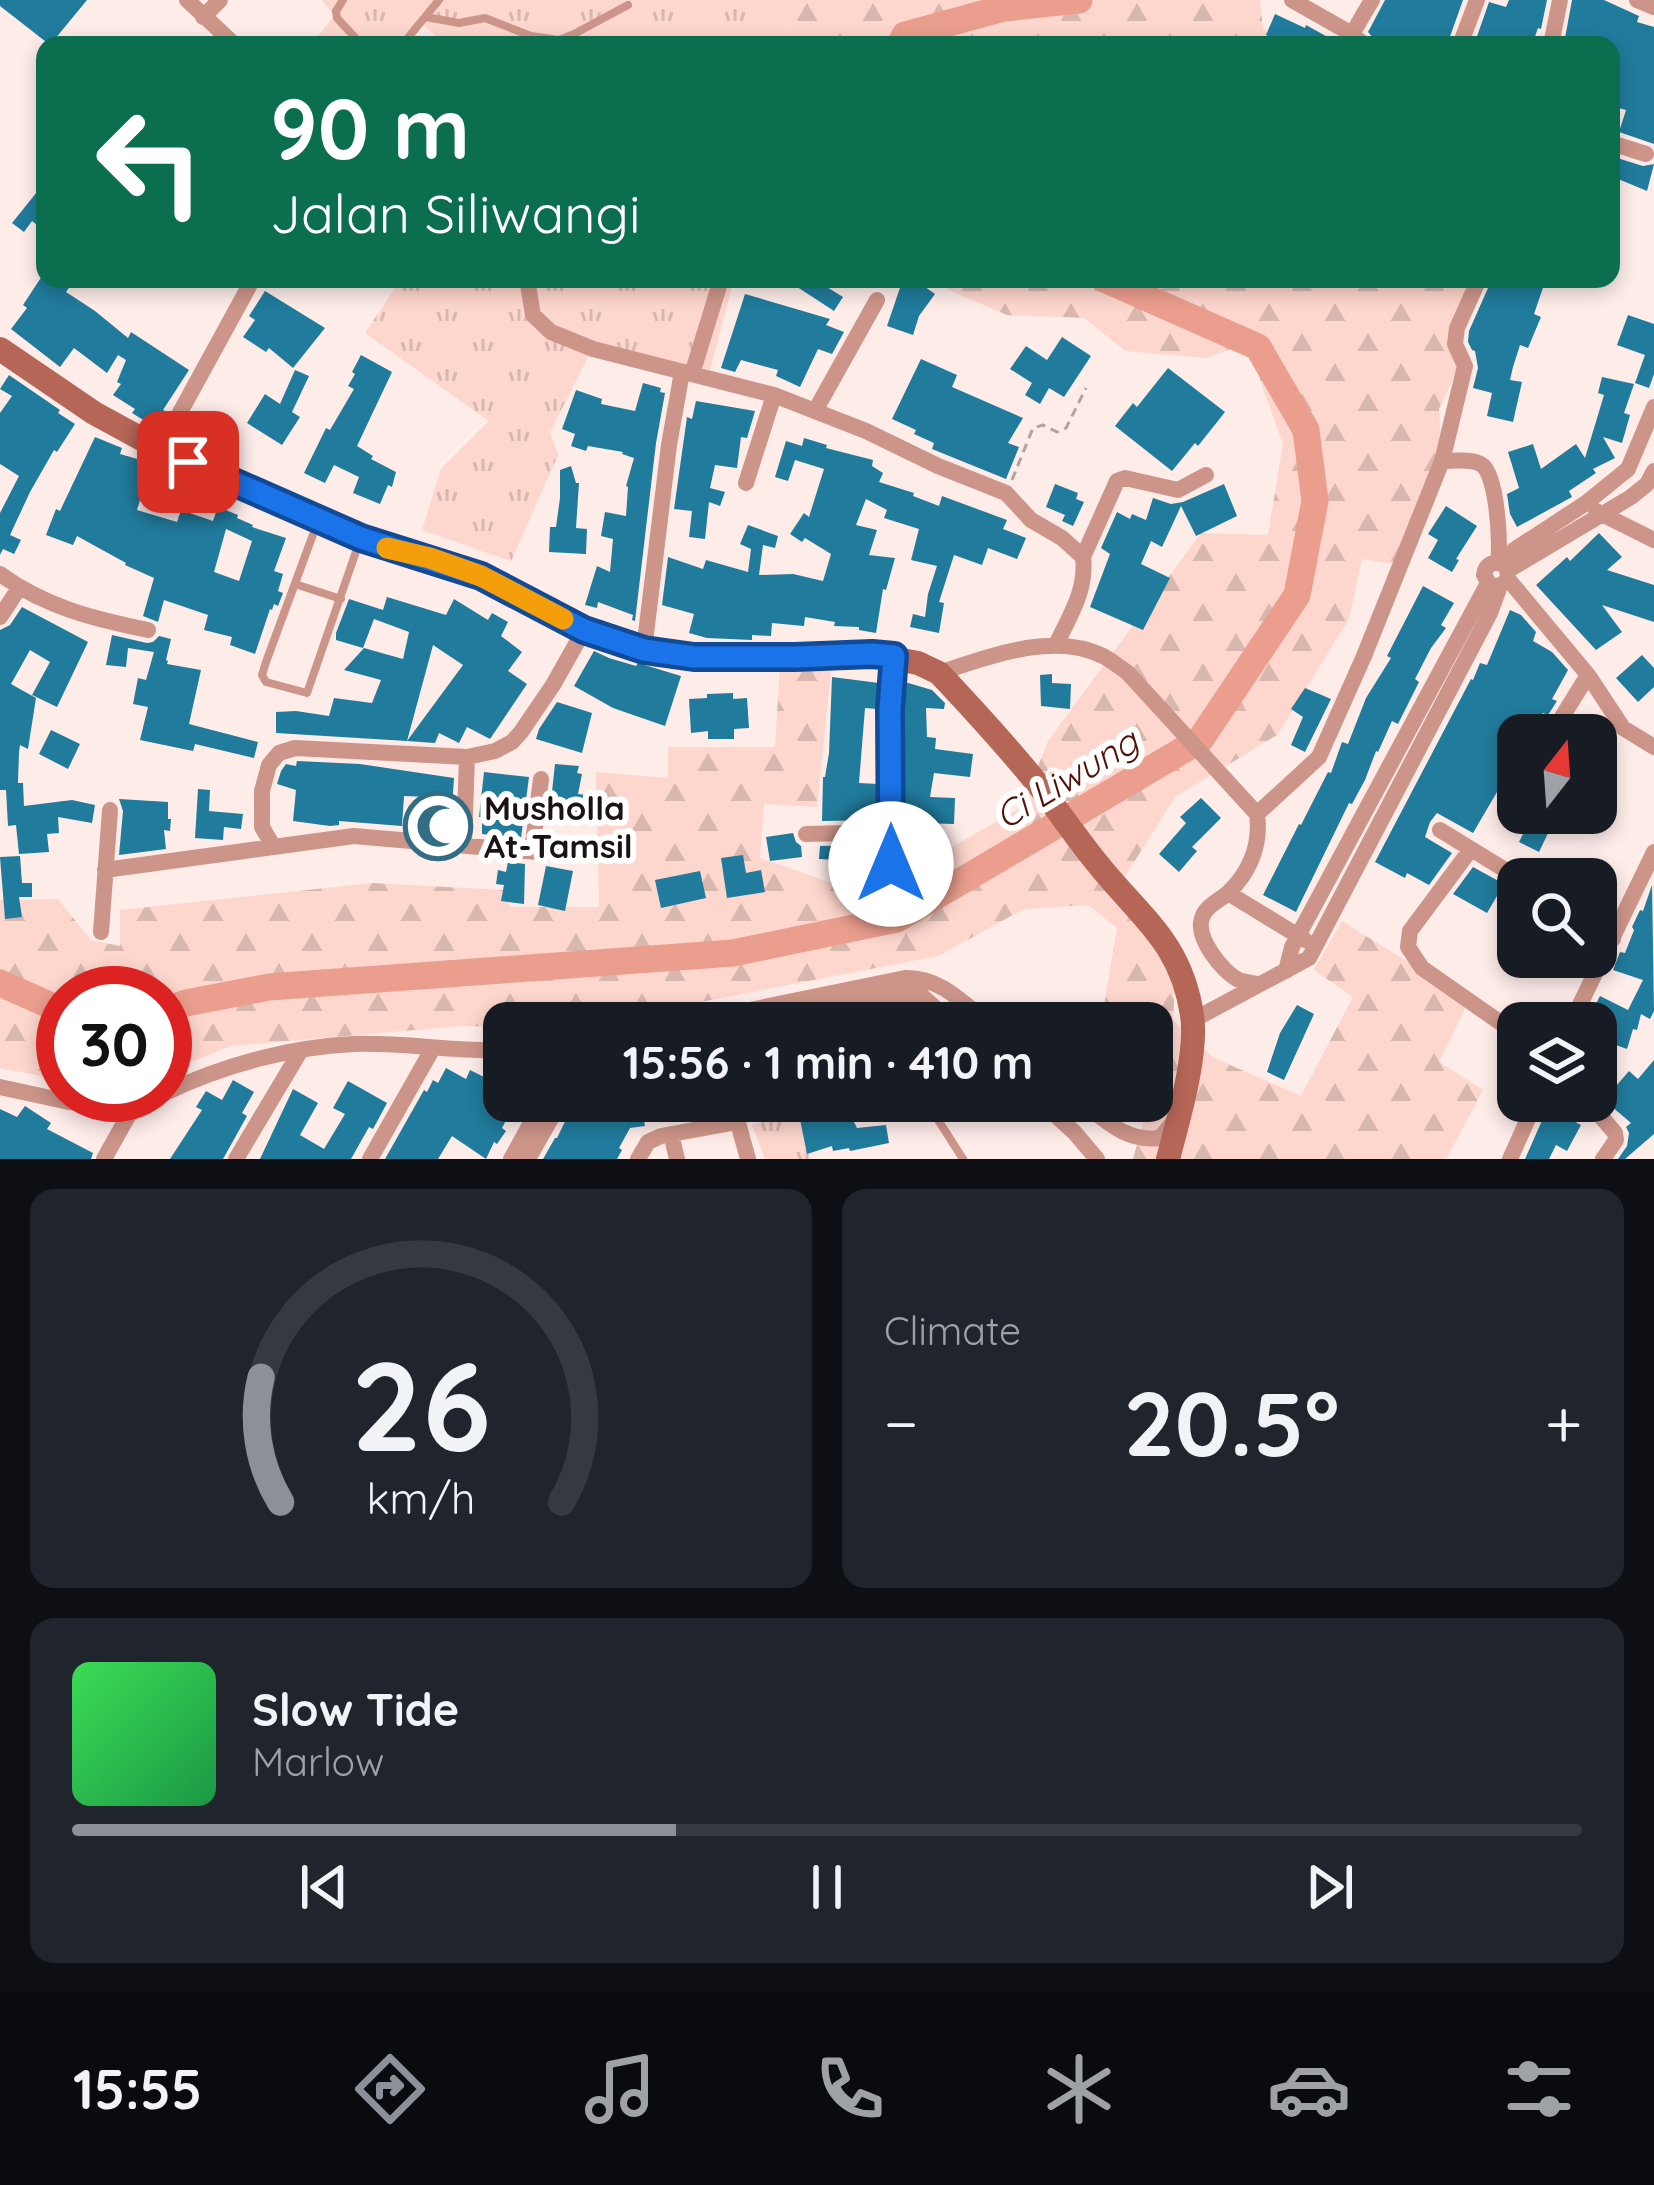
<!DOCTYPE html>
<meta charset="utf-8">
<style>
body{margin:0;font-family:Quicksand,sans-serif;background:#20242c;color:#f1f3f6;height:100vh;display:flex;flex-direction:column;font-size:45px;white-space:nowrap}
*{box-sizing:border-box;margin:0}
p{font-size:39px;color:#9ea1a6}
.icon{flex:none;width:66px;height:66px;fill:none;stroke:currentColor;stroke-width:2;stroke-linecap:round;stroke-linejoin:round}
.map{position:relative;height:1159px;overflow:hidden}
.side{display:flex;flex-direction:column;gap:30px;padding:30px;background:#0d0f14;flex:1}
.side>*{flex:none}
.top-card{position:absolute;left:36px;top:36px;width:1584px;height:252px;border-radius:24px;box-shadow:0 6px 18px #0003;background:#0b6e4f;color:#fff;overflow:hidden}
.needle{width:78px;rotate:17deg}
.fabs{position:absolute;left:1497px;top:714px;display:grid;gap:24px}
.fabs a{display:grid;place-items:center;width:120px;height:120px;border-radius:24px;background:#171b24;box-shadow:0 6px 18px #0003;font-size:60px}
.speed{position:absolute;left:36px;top:966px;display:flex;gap:24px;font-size:60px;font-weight:700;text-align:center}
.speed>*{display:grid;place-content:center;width:156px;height:156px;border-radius:50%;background:#171b24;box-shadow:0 6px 18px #0003;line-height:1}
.speed .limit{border:18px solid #d22;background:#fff;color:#111}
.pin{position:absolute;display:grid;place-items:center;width:102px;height:102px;color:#fff;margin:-51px;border-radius:24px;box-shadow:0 6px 18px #0006}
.me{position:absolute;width:132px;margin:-66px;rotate:0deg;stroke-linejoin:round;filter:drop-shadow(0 0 9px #0008)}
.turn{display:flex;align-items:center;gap:42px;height:252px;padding:0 36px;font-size:54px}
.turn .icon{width:156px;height:156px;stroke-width:2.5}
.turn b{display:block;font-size:84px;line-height:102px}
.big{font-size:90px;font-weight:800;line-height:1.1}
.side .card{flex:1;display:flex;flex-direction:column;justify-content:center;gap:18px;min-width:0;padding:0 42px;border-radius:24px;background:#20242c}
.side .dial{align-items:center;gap:0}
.dial svg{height:312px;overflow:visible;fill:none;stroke:#363941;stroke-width:7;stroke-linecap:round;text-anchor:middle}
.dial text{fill:#f1f3f6;stroke:none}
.song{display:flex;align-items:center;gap:36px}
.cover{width:144px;height:144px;border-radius:18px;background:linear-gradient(135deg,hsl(130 70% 55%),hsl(140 70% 35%))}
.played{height:12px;border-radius:6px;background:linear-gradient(90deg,#8c9099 40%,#363941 40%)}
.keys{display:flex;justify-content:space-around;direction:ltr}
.heat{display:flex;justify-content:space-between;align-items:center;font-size:66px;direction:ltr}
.side .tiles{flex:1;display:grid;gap:30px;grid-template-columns:1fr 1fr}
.card:last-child{grid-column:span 2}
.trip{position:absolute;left:483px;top:1002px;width:690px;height:120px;border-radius:24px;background:#171b24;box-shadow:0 6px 18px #0003;font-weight:800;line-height:120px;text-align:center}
.dock{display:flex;height:192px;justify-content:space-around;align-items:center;background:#090b0e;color:#9ea1a6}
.dock .icon{width:84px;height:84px}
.dock .active{color:#8c9099}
.dock b{font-size:54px;color:#f1f3f6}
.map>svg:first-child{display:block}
</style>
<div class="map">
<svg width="1654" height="1159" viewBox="0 0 1654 1159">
<defs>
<pattern id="grass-tufts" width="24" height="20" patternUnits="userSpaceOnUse" patternTransform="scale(3)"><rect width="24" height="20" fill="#fdd6cd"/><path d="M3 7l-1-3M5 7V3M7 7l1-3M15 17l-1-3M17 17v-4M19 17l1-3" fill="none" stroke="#d8b7af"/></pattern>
<pattern id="forest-firs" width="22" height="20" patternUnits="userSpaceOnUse" patternTransform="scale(3)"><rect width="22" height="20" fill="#fdd6cd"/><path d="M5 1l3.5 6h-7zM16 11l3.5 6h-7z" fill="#d8b7af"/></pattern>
</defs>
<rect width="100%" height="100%" fill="#feece9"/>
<path fill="url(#grass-tufts)" d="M322,0H784L788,45H446L420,22L403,45H311L334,16Z
M401,279H734L710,370L594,345L550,432L558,455L511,561L422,530L441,469L489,421L365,333Z
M801,1112L810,1159H765L752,1125Z"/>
<path fill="url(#forest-firs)" d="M784,0H1260L1263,29L1289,45H788Z
M953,279H1470L1447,340L1460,364L1439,409L1441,442L1401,565L1362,559L1349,619L1277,735L1175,797L1117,889L1176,971L1173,1020L1214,1058L1301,1096L1353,997L1314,970L1342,921L1469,1000L1439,1062L1483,1090L1446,1159H1133L1149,1101H1152V1023H1101L1117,928L1089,905L1024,909L938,956L592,1023H504V1027L461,1026L231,1046L165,1072V993H63V1080L0,1068V900L58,899L91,940L120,946V910L372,883L503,890L510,907H599L596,772L668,778V747H775L780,665L831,669L817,807L764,804L760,858L856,891L926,862L1022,807L1048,741L1201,533L1268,535L1283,444L1247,343L1206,358L1125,351L1085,318L1007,315L946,289Z"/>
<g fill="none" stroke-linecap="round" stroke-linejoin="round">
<path stroke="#eb9e8e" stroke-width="27" d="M900,45L905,35L1004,8L1079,0
M0,983L63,1011
M165,1010L186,1003L269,987L733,953L897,919L1200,740L1297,595L1315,501L1306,430L1258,347L1104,279"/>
</g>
<path fill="#217b9c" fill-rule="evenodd" d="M0,0H87L50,45L0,6Z
M1385,0H1463L1447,45H1384L1376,41L1368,32Z
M1509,0H1547L1541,29L1538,28L1532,45H1519L1502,39L1499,45H1474L1489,2L1506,7Z
M1572,0H1604L1639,16L1637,22L1654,27V144L1619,132L1626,110L1611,106V45H1567L1569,39L1565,38Z
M1275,14L1305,28L1306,25L1342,45H1288L1266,35Z
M1614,157L1643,166L1654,164L1647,191L1611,176Z
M45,182V231L32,221L24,232L12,223Z
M42,276L45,279H75L66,292L95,311L128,338L131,332L189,370L163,410L165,411L155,427L132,413L135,409L113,395L121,384L117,382L126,360L118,355L107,373L74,348L60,367L11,329L27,308L23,305Z
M785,279H814L843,297L834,311Z
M903,279H914L935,294L919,316L913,335L887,326Z
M1492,279H1546L1534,314L1541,317L1528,348L1520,345L1513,367L1510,380L1522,382L1513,422L1487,416L1492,393L1473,388L1478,368L1475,351L1472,350L1468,342L1469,331Z
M265,291L325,328L293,368L269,348L266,352L243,337L255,320L249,316Z
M745,294L830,319L826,325L844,332L832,354L818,349L800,387L776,376L778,370L741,360L735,372L721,368Z
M1628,315L1654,324V374L1649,388L1635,383L1645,355L1617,345Z
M1062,337L1091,356L1064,397L1049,388L1040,404L1025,395L1032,383L1010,369L1026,346L1047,360Z
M361,355L392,372L357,446L373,456L371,459L396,472L392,487L388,485L380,504L353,493L359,477L334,465L325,483L304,473L326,428L330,430L354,389L348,386L355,374L352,372Z
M921,359L957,375L952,387L1023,418L1008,443L1019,447L1006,479L932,449L934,443L914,434L916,430L892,419Z
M1168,368L1225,412L1198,446L1195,443L1172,471L1115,426L1133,403L1137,407Z
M295,370L309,376L292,412L300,417L282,445L247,423L265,394L280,404Z
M9,375L60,410L58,413L75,424L57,452L54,450L30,492L10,535L21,540L14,554L3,549L0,555V513L19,476L0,464V413L12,396L0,389Z
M1602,377L1634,384L1624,413L1630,415L1622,443L1603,437L1615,458L1593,469L1596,473L1569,491L1572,497L1517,527L1510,514L1507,494L1519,488L1508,452L1533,444L1541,469L1576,444L1585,458L1604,395L1598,393Z
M643,383L661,388L660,392L665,393L656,443L635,621L632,620L633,615L598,602L597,608L585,605L597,566L610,572L613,539L601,536L605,512L626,516L628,487L626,486L634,458L622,454L623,452L588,446L586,451L571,446L575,434L562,429L576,390L602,399L601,404L635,411Z
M696,401L755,411L747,438L741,437L737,468L715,465L710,488L725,492L720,506L709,502L705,539L689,537L692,511L674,509L687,417L692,419Z
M95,437L122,448L120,454L151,463L137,510L177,522L181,510L213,521L218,507L238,515L237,518L253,525L252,527L286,538L274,571L283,574L278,591L283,593L278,606L274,604L272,610L270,609L255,654L230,645L232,637L204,630L208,615L164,600L158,622L143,616L154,578L125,565L126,563L77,536L73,545L46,535L56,509L60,511ZM226,529L252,541L239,581L214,572Z
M804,438L827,445L826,448L873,460L872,466L883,473L879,482L914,493L913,496L939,506L942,496L1007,520L1003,529L1026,538L1017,559L988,548L982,565L954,555L939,602L944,603L939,633L910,627L913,614L925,617L928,594L937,566L911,560L919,529L884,518L887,510L866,499L856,525L877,530L869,555L895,558L886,590L883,589L876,633L859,630V627L834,626L835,622L805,617L804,626L772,623L771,636L752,635V640L707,638L689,633L694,614L662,605L668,557L703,569L706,560L748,572L751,549L740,544L748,525L778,536L775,548L763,545L759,575L793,574L823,581L831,554L805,538L802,542L790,534L804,513L809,517L824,469L795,460L788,481L775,477L786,441L802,446Z
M571,466L576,483H579L576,528L587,529L586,554L549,552L550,527H556L560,498V470Z
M1055,484L1078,493L1076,499L1084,502L1073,526L1062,521L1065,515L1046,507Z
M1224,484L1237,516L1196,536L1181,506L1162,547L1151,541L1141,564L1170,578L1143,630L1090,607L1110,554L1101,548L1117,512L1130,519L1132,514L1146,520L1153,498L1171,504L1183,502Z
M1446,506L1477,526L1456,559L1459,560L1452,572L1428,558L1438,540L1428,534Z
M1599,533L1622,557L1607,570L1654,585V622L1602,605L1622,632L1596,650L1536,585L1567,557L1570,561Z
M1423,586L1454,603L1441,625L1446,628L1431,648L1415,679L1419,682L1398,724L1392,721L1378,752L1376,751L1365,780L1352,804L1349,803L1296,912L1263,895L1299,824L1301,825L1328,772L1331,773L1342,742L1348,744L1366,698L1391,658L1387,656Z
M387,597L446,615L454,599L488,620L492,613L508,622L501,636L522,652L508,671L527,684L490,739L467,727L459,743L439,733L435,743L407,741L463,665L433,645L407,741L276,733V712L296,711L329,716L334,698L372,703L381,680L344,670L364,648L403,659L409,632L374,619L363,648L336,640V633L349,599L383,610Z
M22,607L88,642L57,707L32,695L50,662L30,650L11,684L36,698L28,749L20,745L19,752L18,783H23L24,806L72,800L95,805L92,823L58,817L59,833L47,834L49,852L19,854L16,825L8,826L6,790H0V630L10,625Z
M1510,610L1521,615L1536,632L1533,641L1552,652L1568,670L1552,699L1557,701L1548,715L1543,713L1532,735H1518V764L1497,792L1473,833L1437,813L1430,822L1425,837L1452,853L1429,885L1407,873L1405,878L1375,862L1471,679L1473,680L1480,663L1487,665Z
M112,635L147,643L153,642L159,636L171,639L166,660L168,661L167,664L201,670L189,724L258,742L254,758L195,744L193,751L140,740L148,707L133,704L138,678L146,680L154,652L128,648L126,667L106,665Z
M594,651L609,658L636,666L638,663L681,676L665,726L613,708L574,686Z
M1642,655L1654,668V687L1638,702L1616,678Z
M1052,674V683L1071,684L1070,709L1041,706L1040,675Z
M832,677L879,683L877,709L865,708L859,783L878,784V820L822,821L823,777H825L829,753Z
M905,682L932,690L945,703L944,709L926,708L927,737L936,738L935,749L973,754L970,777L934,773L930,797L955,798L954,824L919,823L917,857L904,856Z
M1305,688L1331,699L1305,752L1291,745L1303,717L1291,709Z
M733,693V699L747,698L749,728L734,729V739H708V731L691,733L689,699L707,698V694Z
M557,702L592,713L582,753L536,739L539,729Z
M51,730L80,744L68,769L39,754Z
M297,761L360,764L454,778L451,822L445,831L428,830L439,811L427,810L429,797L404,796L402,826L339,821V825L330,826L293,821L296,790L277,784L281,771L286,764L296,766Z
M555,764L579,766L577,773L582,774L578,794L586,795L582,816L550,810Z
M484,772L529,777L521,838L482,834V817H479Z
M198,789L210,790L209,811L243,814L241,829L224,827L223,840L195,838Z
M1201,798L1221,818L1192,847L1197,851L1179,872L1159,854L1186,823L1180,817Z
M119,799L168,802V819H171L170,831L164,830L166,849L119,855L123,811Z
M1516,813H1522L1551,827L1539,852L1519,842L1523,834L1510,829Z
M793,833L796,842L801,846L802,857L770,861L766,837Z
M878,845L879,866H874V870L838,874L837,860L819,859L820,846Z
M743,855L746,873L761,870L765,892L727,898L721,858Z
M20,856L22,883H32V897H19L22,917L5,919L0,857Z
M508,862L525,864L524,904L501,901L504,885L496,884L498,870L506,872Z
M546,866L573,871L565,911L538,905Z
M1473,867L1504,884L1487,913L1453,894Z
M700,871L706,898L661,908L655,880Z
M1652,885L1654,1011L1650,1019L1641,1014L1637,1030L1633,1029L1627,1049L1596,1038V1023H1586L1600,996L1628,1010L1643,980L1613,970L1620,952L1625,953L1634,930L1632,927L1640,910L1643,911Z
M1297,1005L1314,1014L1284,1080L1267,1072L1280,1033Z
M1654,1060V1134L1625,1159H1618L1627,1146L1629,1133L1626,1127L1631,1123L1604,1100L1629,1071L1638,1079Z
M446,1068L466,1079L470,1070L488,1079L484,1086L504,1096V1101H516L502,1128L506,1131L497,1144L494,1142L486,1159L452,1136L438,1159H385L424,1090L427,1092L433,1080L438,1083Z
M233,1080L254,1092L242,1113L247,1116L223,1159H170L202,1110L196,1107L206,1091L222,1100Z
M348,1081L387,1103L373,1129L369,1127L351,1159H260L293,1089L318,1103L300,1135L324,1149L345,1114L333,1108Z
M575,1101H604L616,1107L647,1101H717L718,1107L671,1116L670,1112L644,1119L645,1126L630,1128L619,1148L622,1150L617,1159H543L555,1138H557Z
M762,1101H841L842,1114L849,1112L857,1128L886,1125L889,1143L850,1151L849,1148L833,1151L832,1146L807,1154L799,1114L763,1116Z
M25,1106L51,1123L47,1129L93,1153L91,1159H0V1109L17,1117Z
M1548,1107L1581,1125L1567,1151L1556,1145L1549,1159H1525Z"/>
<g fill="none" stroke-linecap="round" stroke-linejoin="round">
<path stroke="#b1a3a0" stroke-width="3" stroke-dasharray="9 6" stroke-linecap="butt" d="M1012,480L1033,428L1043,425L1057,432L1066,428L1086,388"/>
<path stroke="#cd9589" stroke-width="8" d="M343,0L336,11L337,18L362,45
M426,17L459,23L485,18L531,36L559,40L574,34L628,5
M402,45L439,0
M318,521L266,662L262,675L266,682L307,693L359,543
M295,584L341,599
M852,1101L857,1110
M926,1101L963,1159"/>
<path stroke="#cd9589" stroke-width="16" d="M187,0L235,45
M1292,0L1352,34L1364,45
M1637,0L1654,7
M203,17L220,0
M1352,34L1372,0
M1460,45L1477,0
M1551,45L1560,0
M1611,143L1646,154
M527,279L533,315L551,332L593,349L774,395L866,431L938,466L1006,493L1031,520L1062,538L1083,557C1087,590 1070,615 1056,645
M692,374L720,283
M815,411L877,300
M160,449L253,279
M1442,461C1454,461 1473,458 1482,465C1497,475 1501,545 1498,563
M746,483L774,395
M1596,511L1654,540
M1083,557L1117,481L1125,478L1178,490L1206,475
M1501,564L1514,550L1586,503L1628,469L1654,407
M1507,571L1631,497L1647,484L1654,471
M0,574C45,607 94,619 148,630
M1508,579L1588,675L1623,728L1654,747
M0,617L19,588
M644,650L669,445L682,372
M939,673C988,657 1053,631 1103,656C1111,660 1119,667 1127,672L1257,814C1261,844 1251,870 1229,892C1221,900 1206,905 1202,918C1195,937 1222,972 1239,980C1240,981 1257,984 1258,984
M1551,735L1588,675
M1257,814L1319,757L1364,656L1442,461L1465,366L1455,344L1457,328L1479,279
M1440,830L1520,879
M806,834L890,832
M464,844L467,757
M273,846L262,827V791L269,765L279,753L295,748L467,757L495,751L512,742L521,732L553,685L584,630
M1471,849L1410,931L1408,947L1422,968L1518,1035
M532,851L541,779
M891,864L890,709L894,656
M105,870L354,836L572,855
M1228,893L1305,940
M1596,928L1613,939
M101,932L110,810
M1286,971L1292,947L1488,583
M1193,1020L1309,958L1490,613L1500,586L1508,579L1507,568C1498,559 1486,562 1484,575L1490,585L1500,586
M687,1023L905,978C940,977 962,1002 988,1023
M761,1023L908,993L922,996L952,1023
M1571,1023L1654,852
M0,1087L69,1102L132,1109L160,1095
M165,1093C223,1065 290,1047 354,1044C404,1042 454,1052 504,1050
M732,1101L748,1159
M1040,1101L1075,1133L1097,1159
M1081,1101C1106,1121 1126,1142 1160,1138L1174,1121
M1588,1101L1615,1133L1616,1140L1603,1159
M671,1134L677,1159
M104,1159L132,1109
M236,1159L301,1050
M370,1159L433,1048
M511,1159L543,1101
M528,1159L561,1101
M638,1159L648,1142L661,1136L737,1122
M1510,1159L1536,1101"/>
<path stroke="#b66657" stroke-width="24" d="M0,349L94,413L160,449L361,538L481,576L584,630L665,654L795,657L871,654L918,663L939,673C972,708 1005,744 1036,782C1057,809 1076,837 1097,863C1139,916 1181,941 1192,1015C1198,1054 1178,1120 1168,1159"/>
</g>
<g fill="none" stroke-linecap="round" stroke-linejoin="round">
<g stroke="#114b97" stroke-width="30">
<path id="route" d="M188,462L361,538L481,576L584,630L644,650L694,657H795L872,654L894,656L890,709L891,864"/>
</g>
<use href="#route" stroke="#1a73e8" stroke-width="21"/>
<path stroke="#f59e0b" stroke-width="21" d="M387,548L430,558L481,576L563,619"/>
</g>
<defs>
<g id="mosque-ring" transform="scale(3.45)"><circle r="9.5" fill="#fff" stroke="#326d85" stroke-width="1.5"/><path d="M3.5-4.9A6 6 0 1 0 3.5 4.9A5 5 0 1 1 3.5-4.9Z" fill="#326d85"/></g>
</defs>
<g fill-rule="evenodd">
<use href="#mosque-ring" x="438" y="826"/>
</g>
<g text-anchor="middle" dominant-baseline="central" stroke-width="12" stroke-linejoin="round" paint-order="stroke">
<g font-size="33" font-weight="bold" fill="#1a1312" stroke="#fff" text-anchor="start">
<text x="484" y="807">Musholla<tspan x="484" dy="38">At-Tamsil</tspan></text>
</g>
<g font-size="36" font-style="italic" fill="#531006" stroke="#fff">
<text transform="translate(1066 778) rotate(-31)">Ci Liwung</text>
</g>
</g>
</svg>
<div class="fabs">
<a><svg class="needle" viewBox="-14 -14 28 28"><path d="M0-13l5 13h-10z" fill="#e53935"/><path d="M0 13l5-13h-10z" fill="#9ea1a6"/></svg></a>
<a><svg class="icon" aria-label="search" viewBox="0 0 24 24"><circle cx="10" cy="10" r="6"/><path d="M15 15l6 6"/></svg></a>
<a><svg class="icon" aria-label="layers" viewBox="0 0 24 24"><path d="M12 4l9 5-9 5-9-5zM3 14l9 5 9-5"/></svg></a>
</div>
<div class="speed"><div class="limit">30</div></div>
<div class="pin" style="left:188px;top:462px;background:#d93025"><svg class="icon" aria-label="arrive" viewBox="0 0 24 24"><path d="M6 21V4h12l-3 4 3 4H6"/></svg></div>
<svg class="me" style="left:891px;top:864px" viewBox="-20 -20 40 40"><circle r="19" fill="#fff"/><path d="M0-13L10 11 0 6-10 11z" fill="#1a73e8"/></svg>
<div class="trip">15:56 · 1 min · 410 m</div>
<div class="top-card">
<div class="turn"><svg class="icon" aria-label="left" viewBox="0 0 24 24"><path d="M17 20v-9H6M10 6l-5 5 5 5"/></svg><div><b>90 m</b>Jalan Siliwangi</div></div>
</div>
</div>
<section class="side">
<div class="tiles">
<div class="card dial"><svg viewBox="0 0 100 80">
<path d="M14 69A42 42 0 1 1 86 69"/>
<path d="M14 69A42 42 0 0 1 9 37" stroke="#8c9099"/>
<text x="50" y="56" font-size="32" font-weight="700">26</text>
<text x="50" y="72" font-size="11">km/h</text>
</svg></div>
<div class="card"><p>Climate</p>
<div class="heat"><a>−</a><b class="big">20.5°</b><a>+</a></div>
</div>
<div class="card">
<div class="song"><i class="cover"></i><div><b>Slow Tide</b><p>Marlow</p></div></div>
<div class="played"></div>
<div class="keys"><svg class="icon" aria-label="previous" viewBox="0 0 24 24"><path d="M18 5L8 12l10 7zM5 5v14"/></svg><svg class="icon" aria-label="pause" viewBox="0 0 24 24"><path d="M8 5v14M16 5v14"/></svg><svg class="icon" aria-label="next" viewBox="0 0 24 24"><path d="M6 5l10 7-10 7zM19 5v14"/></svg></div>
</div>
</div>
</section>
<nav class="dock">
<b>15:55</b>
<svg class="icon active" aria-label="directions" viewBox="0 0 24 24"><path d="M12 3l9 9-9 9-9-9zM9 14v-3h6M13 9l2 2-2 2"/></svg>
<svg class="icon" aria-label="music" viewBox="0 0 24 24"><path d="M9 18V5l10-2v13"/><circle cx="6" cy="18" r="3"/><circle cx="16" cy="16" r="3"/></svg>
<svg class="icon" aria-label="phone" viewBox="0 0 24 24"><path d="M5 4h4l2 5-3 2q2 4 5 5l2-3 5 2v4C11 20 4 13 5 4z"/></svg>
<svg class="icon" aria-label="climate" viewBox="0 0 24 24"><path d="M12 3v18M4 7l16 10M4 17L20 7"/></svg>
<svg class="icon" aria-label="car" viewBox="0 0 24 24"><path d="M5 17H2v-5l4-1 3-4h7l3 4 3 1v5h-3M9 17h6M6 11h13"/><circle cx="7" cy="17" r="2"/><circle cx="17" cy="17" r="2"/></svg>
<svg class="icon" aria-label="filters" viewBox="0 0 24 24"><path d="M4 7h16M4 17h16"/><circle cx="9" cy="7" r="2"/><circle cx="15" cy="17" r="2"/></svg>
</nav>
